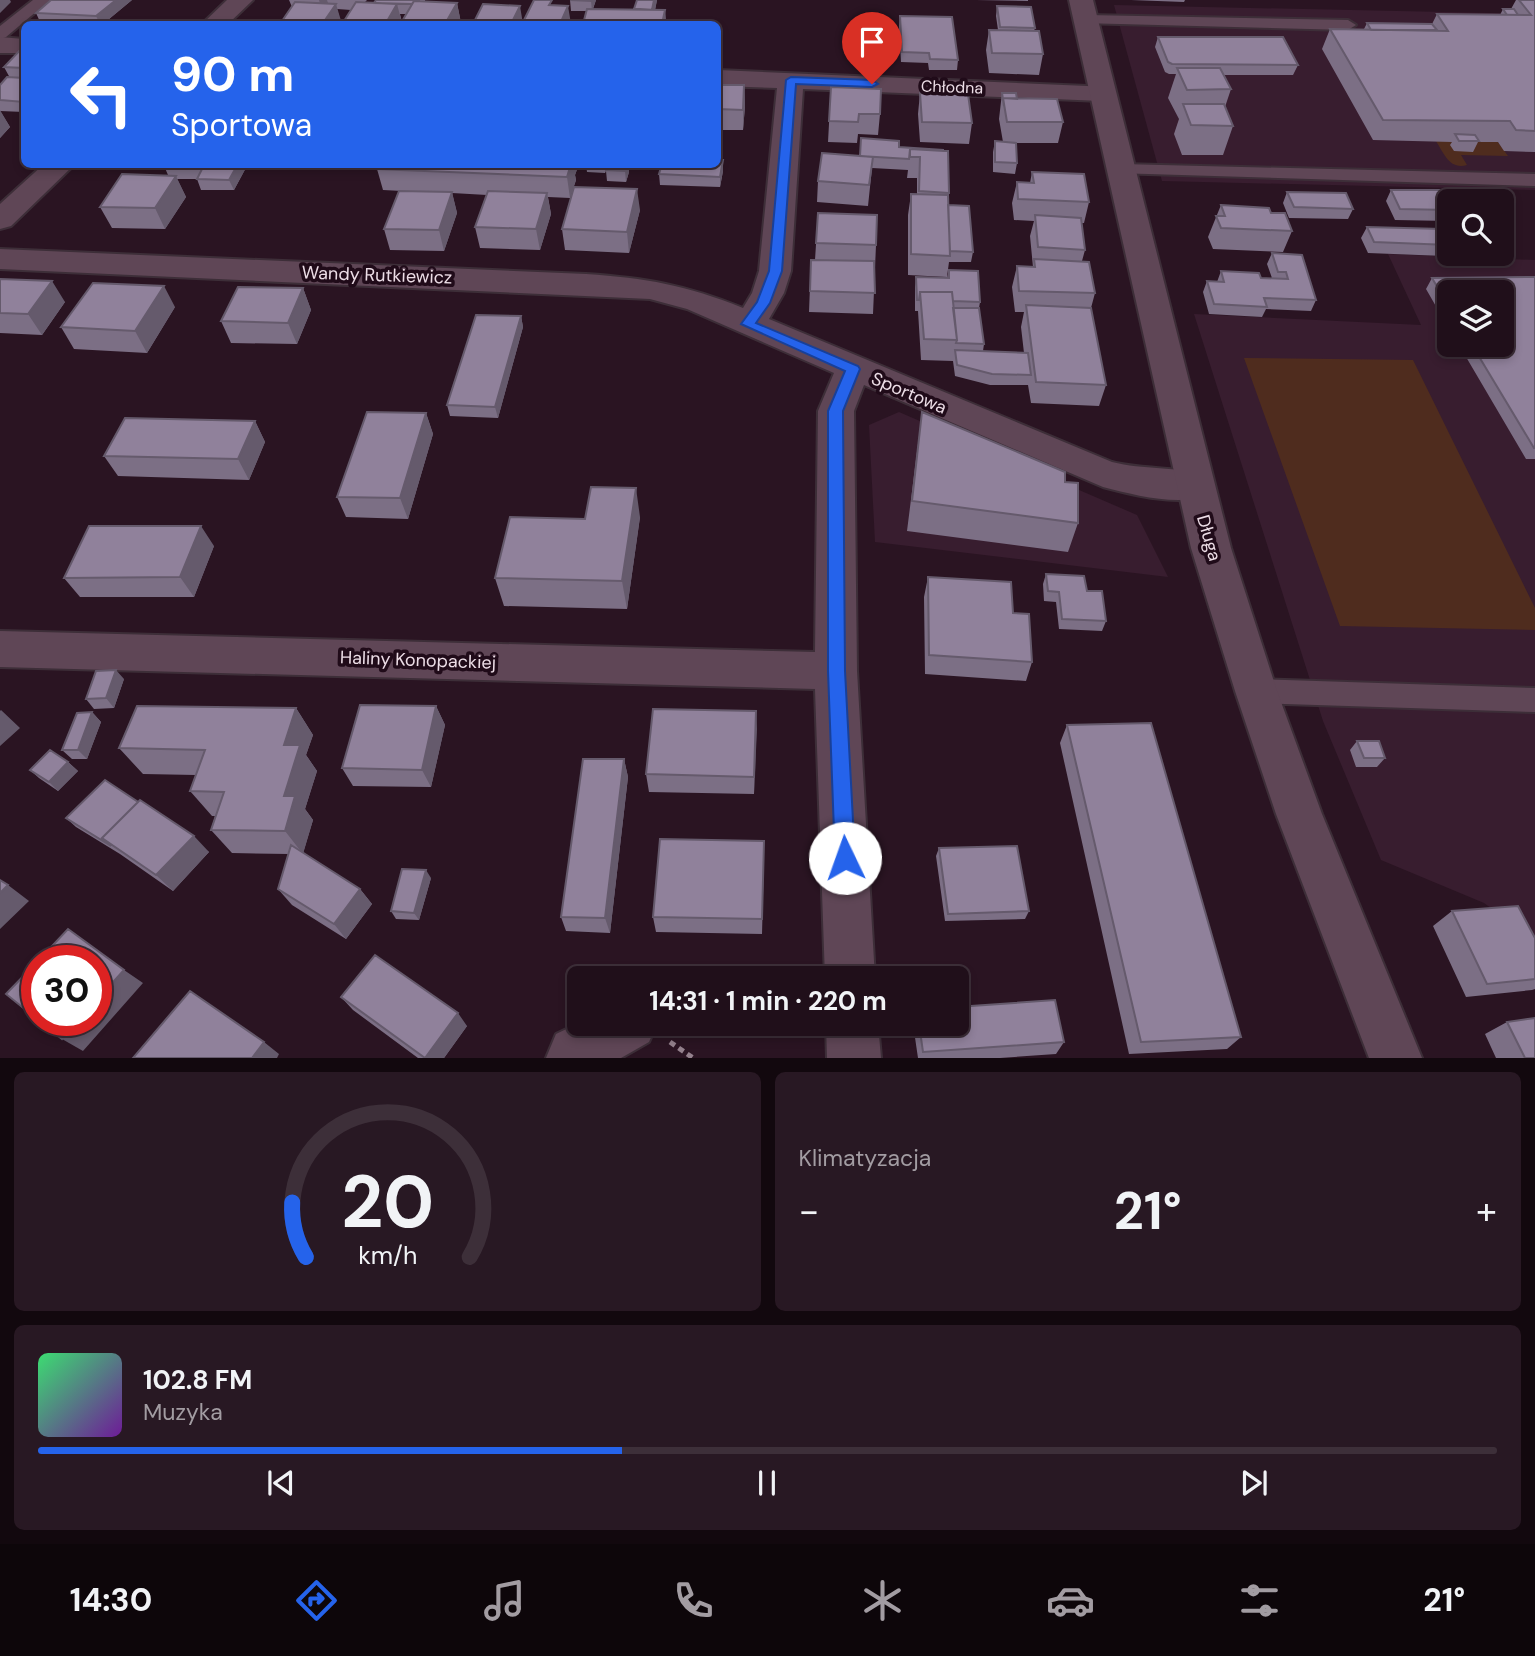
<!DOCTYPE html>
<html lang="pl">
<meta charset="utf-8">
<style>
body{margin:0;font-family:"DM Sans",sans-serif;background:#281823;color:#f1f3f6;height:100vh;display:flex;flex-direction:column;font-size:26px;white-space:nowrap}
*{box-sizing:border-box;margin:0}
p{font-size:23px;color:#a29ca2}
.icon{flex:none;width:38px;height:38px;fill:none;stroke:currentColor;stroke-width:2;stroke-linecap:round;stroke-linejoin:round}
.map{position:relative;height:1058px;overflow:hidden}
.sheet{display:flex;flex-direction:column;gap:14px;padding:14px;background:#12080e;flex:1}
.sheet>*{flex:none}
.top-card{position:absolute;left:21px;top:21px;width:700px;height:147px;border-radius:10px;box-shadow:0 4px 10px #0003,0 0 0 2px #3d2f39;background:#2563eb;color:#fff;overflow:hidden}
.fabs{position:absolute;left:1437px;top:189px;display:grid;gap:14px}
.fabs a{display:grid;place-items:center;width:77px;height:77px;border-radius:10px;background:#200f1a;box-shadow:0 4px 10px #0003,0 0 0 2px #3d2f39;font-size:35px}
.speed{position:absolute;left:21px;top:945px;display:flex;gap:14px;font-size:35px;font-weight:700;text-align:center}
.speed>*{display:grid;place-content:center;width:91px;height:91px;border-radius:50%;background:#200f1a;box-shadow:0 4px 10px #0003,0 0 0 2px #3d2f39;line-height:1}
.speed .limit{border:10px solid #d22;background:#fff;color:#111}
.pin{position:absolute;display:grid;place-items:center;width:60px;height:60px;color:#fff;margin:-72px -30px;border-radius:50% 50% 50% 0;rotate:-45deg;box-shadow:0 0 7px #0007}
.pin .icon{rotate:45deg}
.me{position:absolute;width:77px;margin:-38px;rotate:357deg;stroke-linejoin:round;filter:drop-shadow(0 0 5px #0008)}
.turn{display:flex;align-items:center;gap:24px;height:147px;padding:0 35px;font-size:32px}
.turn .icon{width:91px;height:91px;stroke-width:2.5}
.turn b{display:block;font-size:49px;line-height:60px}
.big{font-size:52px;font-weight:700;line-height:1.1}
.sheet .tile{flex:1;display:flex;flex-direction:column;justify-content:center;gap:10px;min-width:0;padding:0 24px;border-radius:10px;background:#281823}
.sheet .dial{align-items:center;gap:0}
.dial svg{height:182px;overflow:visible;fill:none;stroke:#3d2f39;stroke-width:7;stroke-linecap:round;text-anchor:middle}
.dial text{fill:#f1f3f6;stroke:none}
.song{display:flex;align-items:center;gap:21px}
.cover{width:84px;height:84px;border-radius:10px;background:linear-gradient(135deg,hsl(140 70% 55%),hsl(280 70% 35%))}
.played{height:7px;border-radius:4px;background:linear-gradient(90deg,#2563eb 40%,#3d2f39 40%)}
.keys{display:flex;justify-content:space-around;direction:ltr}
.heat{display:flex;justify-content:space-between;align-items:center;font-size:38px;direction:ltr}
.sheet .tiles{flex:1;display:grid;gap:14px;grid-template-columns:1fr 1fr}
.tile:last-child{grid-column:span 2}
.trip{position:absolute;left:567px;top:966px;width:402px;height:70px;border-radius:10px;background:#200f1a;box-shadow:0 4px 10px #0003,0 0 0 2px #3d2f39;font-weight:700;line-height:70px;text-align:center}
.tab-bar{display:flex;height:112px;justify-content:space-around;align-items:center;background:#0d060a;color:#a29ca2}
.tab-bar .icon{width:49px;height:49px}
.tab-bar .on{color:#2563eb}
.tab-bar b{font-size:32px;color:#f1f3f6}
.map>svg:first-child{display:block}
</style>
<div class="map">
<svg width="1535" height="1058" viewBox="0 0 1535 1058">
<rect width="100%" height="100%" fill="#2a1422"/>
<path fill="#381d2f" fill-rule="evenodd" d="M1114,5L1535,14V190L1162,181Z
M1388,254L1535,260V940L1484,903L1381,860L1323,721L1194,314L1421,325ZM1449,292H1502V345H1449Z
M899,412L1137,515L1168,577L875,542L869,425Z"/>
<path fill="#4f2c1e" d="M1436,141L1498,142L1508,156L1461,155L1467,165C1450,170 1444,154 1436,141Z
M1244,358L1413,360L1535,608V630L1340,626Z"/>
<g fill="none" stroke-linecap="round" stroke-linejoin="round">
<g stroke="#3d2e38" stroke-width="4">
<path id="service" d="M33,0H50L6,37L0,39V26Z
M1086,15L1348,20L1356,25L1348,30L1081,23L1078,20L1081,17Z
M1121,164L1535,174V186L1115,173L1112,169L1115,165Z
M1256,679L1535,688V712L1256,703L1246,699L1242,691L1246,683Z"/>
</g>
<g stroke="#3d2e38" stroke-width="4">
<path id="minor" d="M227,0H253L228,24H202Z
M0,37L24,39V53H0Z
M718,70L1111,87L1115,93L1111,99L1102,101L803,89L791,271L784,293L769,319L1112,462C1143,470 1177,466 1207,476L1213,486L1207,496C1176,506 1134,495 1103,487L864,385L854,411L857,671L875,978H825L815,689L0,667V631L815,652L818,411L834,373L687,309L650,299L0,269V249L586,274C646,278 686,285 743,308L752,293L759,271L777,88L718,86Z
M44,164H75L11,226L0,229V204Z
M579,1023V1024H657L649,1042L621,1058H546L556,1034Z
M826,1024H878L881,1058H827Z"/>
</g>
<g stroke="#3d2e38" stroke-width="4">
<path id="tertiary" d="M1069,0H1093L1231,548L1277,691L1322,814L1422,1058H1369L1276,814L1235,691L1191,548Z"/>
</g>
<path stroke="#94818d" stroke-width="5" stroke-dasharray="6 4.5" stroke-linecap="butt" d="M670,1042L693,1058"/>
<use href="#service" fill="#5f4656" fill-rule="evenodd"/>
<use href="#minor" fill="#5f4656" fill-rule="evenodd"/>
<use href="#tertiary" fill="#5f4656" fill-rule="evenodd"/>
</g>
<path fill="#7c6f85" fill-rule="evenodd" d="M132,0L103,24H41L36,13Z
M289,0H367L365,2L375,3L376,0H425V2L457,3L461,23L460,24H345L344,21L351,10L337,9L341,24H283L282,21L292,7ZM400,14H407L402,22Z
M570,0H596L593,9H634L637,0H657L655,10H665L666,24H583L587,11H571Z
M976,0H1028V1Z
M1131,0H1185L1184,2Z
M1516,0H1535V152L1504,151L1498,142H1478L1473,152L1454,151L1450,145L1452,142L1373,140L1322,49L1330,29H1364L1367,23L1432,24L1437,14L1500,15L1503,9H1511Z
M997,6L1035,28L1034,31L1043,54L1039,75L989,73L986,50L989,30H998L996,16Z
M900,16L958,60L957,70H929L928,63L901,62L899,26Z
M1158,37L1298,65L1293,75H1224L1231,89L1225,107L1233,126L1223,155H1182L1174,134L1179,119L1168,98L1176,74H1169L1165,72L1155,47Z
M24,46V112L0,111L10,127L0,138V85L10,78L4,67Z
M718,85H744L745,106L743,130H718Z
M831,87L880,114L878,135L858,134L857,143L828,142Z
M920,93L972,123L969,144L920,142L918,114Z
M1002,93L1017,99L1063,122L1058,143H1016L1017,163L1015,174L993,172V152L995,141L1003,142L999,119Z
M899,147L943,150L949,193L948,205L973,252L971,262H949L947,277L908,275V215L911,194H917V178H907L908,170L872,168L868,206L817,202L818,181L860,156Z
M248,164L234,190H201L197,179H177L186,197L165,229L112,228L100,207L168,175L165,168Z
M379,164H579L575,175L576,180L570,198L548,197L551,214L540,250L480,248L475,227L487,195L452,193L457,213L444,251L390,250L384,229L422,192L383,190L377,169Z
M586,164H628L629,172L626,182L607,181L606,171L605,173L587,172Z
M723,171L720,187L660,185L659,174Z
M1032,172L1089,202L1084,223H1081L1085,250L1082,261L1095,293L1091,308L1106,385L1099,406L1031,403L1028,385H990L955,376L953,361L921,360L918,311H915V287L916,277L947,278L949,270L980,302L979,308L984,344L983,351L1024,353L1021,327L1024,312H1015L1012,287L1017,266L1033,267L1030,236L1034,221L1014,220L1012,203L1017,182L1030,183Z
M1391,190L1449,201V221L1395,220L1386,201Z
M1287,192L1353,209L1348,219L1289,218L1283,203Z
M1221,205L1271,213L1292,231L1283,252L1213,249L1208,237Z
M640,210L629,253L565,250L562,229Z
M818,213L876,245L873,314L809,312L811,260H815Z
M1367,227L1449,242V247L1444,256L1368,253L1361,238Z
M1272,253L1316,300L1311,311L1266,309L1262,317L1209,314L1203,292L1207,281L1217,282L1221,271L1261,278H1272L1267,264Z
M1535,277V459H1526L1459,345H1502L1449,292V329L1426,289L1432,278Z
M0,279L65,302L42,335L0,333Z
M303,288L311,310L297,344L231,343L221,321Z
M175,307L147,353L74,349L61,327Z
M521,316L523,327L498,418L450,416L447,405Z
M922,412L1065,482L1078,523L1068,552L907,531Z
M426,413L433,434L408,519L346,517L337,497Z
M255,421L265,442L249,480L118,476L104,456Z
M640,517L627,609L504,606L495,578L585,519Z
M214,546L194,597H80L64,578Z
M1046,574L1087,591L1106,621L1102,631L1059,629L1056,602L1044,601L1043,584Z
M928,577L1013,613L1032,662L1026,681L925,674L924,597Z
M124,679L114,708L94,709L86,699Z
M436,706L445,725L431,787L353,786L342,768Z
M296,708L313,735L306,755L317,771L305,809L313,820L303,853L360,889L372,904L346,939L292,905L278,889L289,854L232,853L211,830L215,816H212L190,791L196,775L143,774L119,748Z
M756,711L754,794L649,792L646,774Z
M92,712L101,722L87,759H72L62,750Z
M1067,725L1241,1037L1227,1049L1129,1054L1060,743Z
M1357,741L1385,758L1377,767H1356L1350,750Z
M624,759L628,777L610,933L566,931L561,917Z
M68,762L78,771L58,791L39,778L30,770Z
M138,802L209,852L173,891L120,854L76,827L66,818Z
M939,848L1029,911L1025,919L945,921L936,856Z
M764,857L762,934L656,932L653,917Z
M431,878L419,920L396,919L391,911Z
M1452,911L1535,938V989L1532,990L1466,997L1433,926Z
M341,997L467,1026L444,1058H418L353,1010Z
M1507,1022L1535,1058H1496L1485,1034Z
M913,1024H957L1064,1042L1056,1054L1000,1058H918Z"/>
<path fill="#655a6c" d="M0,0H10L11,2L0,13Z
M116,0H132L103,24H100L96,16Z
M319,0H327L330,9L324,17Z
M591,0H596L592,11L591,1Z
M654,0H657L653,20L652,10Z
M457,3L461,23L460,24H445Z
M336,4L342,24H324L323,23Z
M397,4L402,23H401L402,24H386V23Z
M520,6L523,24H511Z
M568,6L571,24H560Z
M665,10L666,24H662Z
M744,85L745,106L743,130V110Z
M0,110L10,127L0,138Z
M723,160V171L720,187V177Z
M238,164H248L234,190L229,180Z
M571,164H579L575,175L576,180L570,198L567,177Z
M626,164H628L629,172L626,182L625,171Z
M176,176L186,197L165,229L155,208Z
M637,189L640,210L629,253L627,232Z
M452,192L457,213L444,251L439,230Z
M547,193L551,214L540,250L536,229Z
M52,281L65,302L42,335L28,314Z
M164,286L175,307L147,353L135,331Z
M303,288L311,310L297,344L288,323Z
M521,316L523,327L498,418L495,407Z
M426,413L433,434L408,519L400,498Z
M255,421L265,442L249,480L238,459Z
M636,488L640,517L627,609L622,581Z
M201,526L214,546L194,597L180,577Z
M116,670L124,679L114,708L106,698Z
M436,706L445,725L431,787L422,770Z
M296,708L313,735L306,755L317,771L305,809L313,820L303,854L285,831L284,745Z
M1,710L20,728L0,746V711Z
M756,711L757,729L754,794V777Z
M92,712L101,722L87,759L78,750Z
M624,759L628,777L610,933L605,918Z
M68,762L78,771L58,791L49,782Z
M194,836L209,852L173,891L156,875Z
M426,870L431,878L419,920L414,913Z
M8,885L29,901L0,929V893Z
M360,889L372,904L346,939L334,924Z
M124,970L143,983L83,1051L62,1039L79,1020H96V1001Z
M458,1013L467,1026L444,1058H425Z
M264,1042L279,1054L277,1058H252Z"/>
<path fill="#90819b" stroke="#655a6c" stroke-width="2" d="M51,0H116L96,16L36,13Z
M376,0H419L418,1H414L412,4L374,3Z
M534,0H552L549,5L568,6L560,24H522Z
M570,0H591V1Z
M637,0H654L652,10L634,9Z
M1519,0H1535V131L1516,130L1510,121L1383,120L1330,29L1448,31L1437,14L1531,15Z
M414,1L457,3L445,24L401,23Z
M295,2L336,4L323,23L282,21Z
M356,2L397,4L386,23L344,21Z
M483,4L520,6L511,24H473Z
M997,6L1031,7L1035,28L1000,27Z
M587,9L665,10L662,24H583Z
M1503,9H1514L1518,15H1507Z
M900,16L952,17L958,60L930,59L929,53L902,52Z
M1367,23L1432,24L1437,30H1371Z
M989,30L1039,31L1043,54L992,53Z
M1158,37H1283L1298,65L1172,64L1168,62Z
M24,46V68L4,67Z
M1177,68H1220L1231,89L1187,90Z
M7,77L24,78V102L0,100V85Z
M718,85H744L743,110L718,109Z
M831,87L881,89L880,114H859L858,122L829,121Z
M920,93L968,94L972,123L922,122Z
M1002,93H1016L1017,99L1003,98L1004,106Z
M1003,98L1057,99L1063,122H1007Z
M1183,104H1224L1233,126L1191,125Z
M1455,134L1475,135L1479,141H1459Z
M861,138L899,141V147L943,150V151L910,149L909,159L860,156Z
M995,141L1016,143L1017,163L995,162Z
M910,149L948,151L949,193L919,191L920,157H910Z
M822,153L873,157L869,185L818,181Z
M718,160H723L720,177L659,174L662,164H718Z
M167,164H238L229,180L197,179L202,169L165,168Z
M379,164H571L567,177L377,169Z
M607,164H626L625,171L606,170Z
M1032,172L1084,174L1089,202L1018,199L1017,182L1034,183Z
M122,174L176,176L155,208L100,207Z
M574,187L637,189L627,232L562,229Z
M1391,190H1485L1492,201H1449V210L1400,209Z
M399,191L452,192L439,230L384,229Z
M488,191L547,193L536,229L475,227Z
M1287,192L1346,193L1353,209L1294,207Z
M911,194L948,195L950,256L911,254Z
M948,205L969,206L973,252L950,251Z
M1221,205L1269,208L1271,213H1285L1292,231L1221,228L1216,216H1225Z
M818,213L877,215L876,245L816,243Z
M1035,215L1081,218L1085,250L1038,247Z
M1367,227L1442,229L1449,242V245L1374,242Z
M1272,253L1302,255L1316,300L1264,298L1267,307L1214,304L1207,281L1224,282L1221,271L1259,273L1261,278L1288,279L1286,272H1278Z
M1034,259L1089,262L1095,293L1019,291L1017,266L1035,267Z
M811,260L874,261L875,293L810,291Z
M949,270L978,271L980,302L953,301L952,292H920L919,300H917L916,277L949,278Z
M1535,277V448H1534L1472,345H1502V292H1449V307L1432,278Z
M0,279L52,281L28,314L0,313Z
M93,283L164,286L135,331L61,327Z
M238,287L303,288L288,323L221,321Z
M920,292H952L957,340L924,339Z
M1026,305L1091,308L1106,385L1036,382Z
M953,308H979L984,344L956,343L957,340Z
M476,315L521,316L495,407L447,405Z
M955,350L1028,353L1031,375L992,374L957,365Z
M367,412L426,413L400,498L337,497Z
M922,412L1065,472V482L1078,483V523L912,501Z
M125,418L255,421L238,459L104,456Z
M591,487L636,488L622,581L495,578L510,517L585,519Z
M89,526H201L180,577L64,578Z
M1046,574L1084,576L1087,591H1102L1106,621L1062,619L1059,592L1048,591Z
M928,577L1011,582L1013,613L1029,614L1032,662L929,655Z
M116,670L106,698L86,699L96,671Z
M360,705L436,706L422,770L342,768Z
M137,706L296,708L284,745H300L284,796H295L285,831L211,830L224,792L190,791L205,750L119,748Z
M653,709L756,711L754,777L646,774Z
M92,712L78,750H62L77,713Z
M1151,723L1241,1037L1141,1042L1067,725Z
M1357,741H1379L1385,758H1364Z
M50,750L68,762L49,782L30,770Z
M583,759H624L605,918L561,917Z
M105,780L138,802L102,838L111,846L66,818Z
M140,800L194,836L156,875L102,838Z
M660,839L764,841L762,919L653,917Z
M291,845L360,889L334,924L278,889Z
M1017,846L1029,911L948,914L939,848Z
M402,869L426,870L414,913L391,911Z
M0,880L8,885L0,893Z
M1518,906L1535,938V979L1487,984L1452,911Z
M68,929L124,970L96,1001V961H38Z
M375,955L458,1013L425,1058L341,997Z
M37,962V1019L6,994Z
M190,991L264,1042L252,1058H133Z
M1055,1000L1064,1042L923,1052L919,1024H957V1007Z
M1535,1018V1058H1525L1507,1022Z
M39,1020H79L62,1039Z"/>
<path fill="#2563eb" stroke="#184099" stroke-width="2" d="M791,77L872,80L878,84L872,87L796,84L782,271L770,303L756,323L858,366L860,369L843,411L845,671L855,858L852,864L845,867L838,864L835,858L828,671V411L845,371L741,324L757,302L769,271L786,80Z"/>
<g text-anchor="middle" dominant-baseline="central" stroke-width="7" stroke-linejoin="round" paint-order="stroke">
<g font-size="16" fill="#ecdde6" stroke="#200b19">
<text transform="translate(952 87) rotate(2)">Chłodna</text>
</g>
<g font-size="18" fill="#ecdde6" stroke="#200b19">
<text transform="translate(377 275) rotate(2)">Wandy Rutkiewicz</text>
<text transform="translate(909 393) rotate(23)">Sportowa</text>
<text transform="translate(1209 538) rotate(74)">Długa</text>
<text transform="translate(418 660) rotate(2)">Haliny Konopackiej</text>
</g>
</g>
</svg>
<div class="fabs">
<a><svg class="icon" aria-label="search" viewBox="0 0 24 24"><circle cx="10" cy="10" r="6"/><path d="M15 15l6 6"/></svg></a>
<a><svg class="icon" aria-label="layers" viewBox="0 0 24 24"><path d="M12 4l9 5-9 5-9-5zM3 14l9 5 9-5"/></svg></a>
</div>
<div class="speed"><div class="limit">30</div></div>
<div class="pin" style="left:872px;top:84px;background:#d93025"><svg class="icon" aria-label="arrive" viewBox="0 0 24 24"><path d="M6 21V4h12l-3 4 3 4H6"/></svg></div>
<svg class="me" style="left:845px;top:858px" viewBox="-20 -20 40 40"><circle r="19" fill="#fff"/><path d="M0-13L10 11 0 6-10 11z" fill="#2563eb"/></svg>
<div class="trip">14:31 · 1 min · 220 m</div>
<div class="top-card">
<div class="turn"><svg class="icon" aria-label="left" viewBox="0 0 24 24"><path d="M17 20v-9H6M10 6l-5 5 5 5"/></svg><div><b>90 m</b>Sportowa</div></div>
</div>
</div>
<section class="sheet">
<div class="tiles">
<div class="tile dial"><svg viewBox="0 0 100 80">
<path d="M14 69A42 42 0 1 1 86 69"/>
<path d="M14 69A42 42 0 0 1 8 45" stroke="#2563eb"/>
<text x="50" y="56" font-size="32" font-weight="700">20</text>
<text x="50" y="72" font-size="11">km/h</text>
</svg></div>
<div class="tile"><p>Klimatyzacja</p>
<div class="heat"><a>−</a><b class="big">21°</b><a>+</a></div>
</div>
<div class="tile">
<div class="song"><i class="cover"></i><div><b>102.8 FM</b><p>Muzyka</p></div></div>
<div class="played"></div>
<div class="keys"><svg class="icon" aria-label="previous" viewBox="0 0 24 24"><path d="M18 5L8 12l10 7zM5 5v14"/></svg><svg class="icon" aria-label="pause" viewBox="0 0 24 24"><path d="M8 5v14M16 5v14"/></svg><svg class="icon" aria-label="next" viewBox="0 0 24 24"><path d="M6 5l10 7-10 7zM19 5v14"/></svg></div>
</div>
</div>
</section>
<nav class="tab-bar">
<b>14:30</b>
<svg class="icon on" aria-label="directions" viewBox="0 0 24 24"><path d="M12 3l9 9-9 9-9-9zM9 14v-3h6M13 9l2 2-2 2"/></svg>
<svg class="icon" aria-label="music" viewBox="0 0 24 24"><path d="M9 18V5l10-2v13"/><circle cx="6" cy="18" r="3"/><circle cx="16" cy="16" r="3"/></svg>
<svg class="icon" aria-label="phone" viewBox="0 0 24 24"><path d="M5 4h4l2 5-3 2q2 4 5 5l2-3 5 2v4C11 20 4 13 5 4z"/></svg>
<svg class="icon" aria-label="climate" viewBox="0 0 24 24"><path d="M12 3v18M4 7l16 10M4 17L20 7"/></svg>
<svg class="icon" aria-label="car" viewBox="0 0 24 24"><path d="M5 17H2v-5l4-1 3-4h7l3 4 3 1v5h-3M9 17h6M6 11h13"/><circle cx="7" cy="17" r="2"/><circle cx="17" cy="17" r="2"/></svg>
<svg class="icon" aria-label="filters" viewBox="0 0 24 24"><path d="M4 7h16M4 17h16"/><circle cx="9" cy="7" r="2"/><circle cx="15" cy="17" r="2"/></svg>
<b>21°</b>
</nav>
